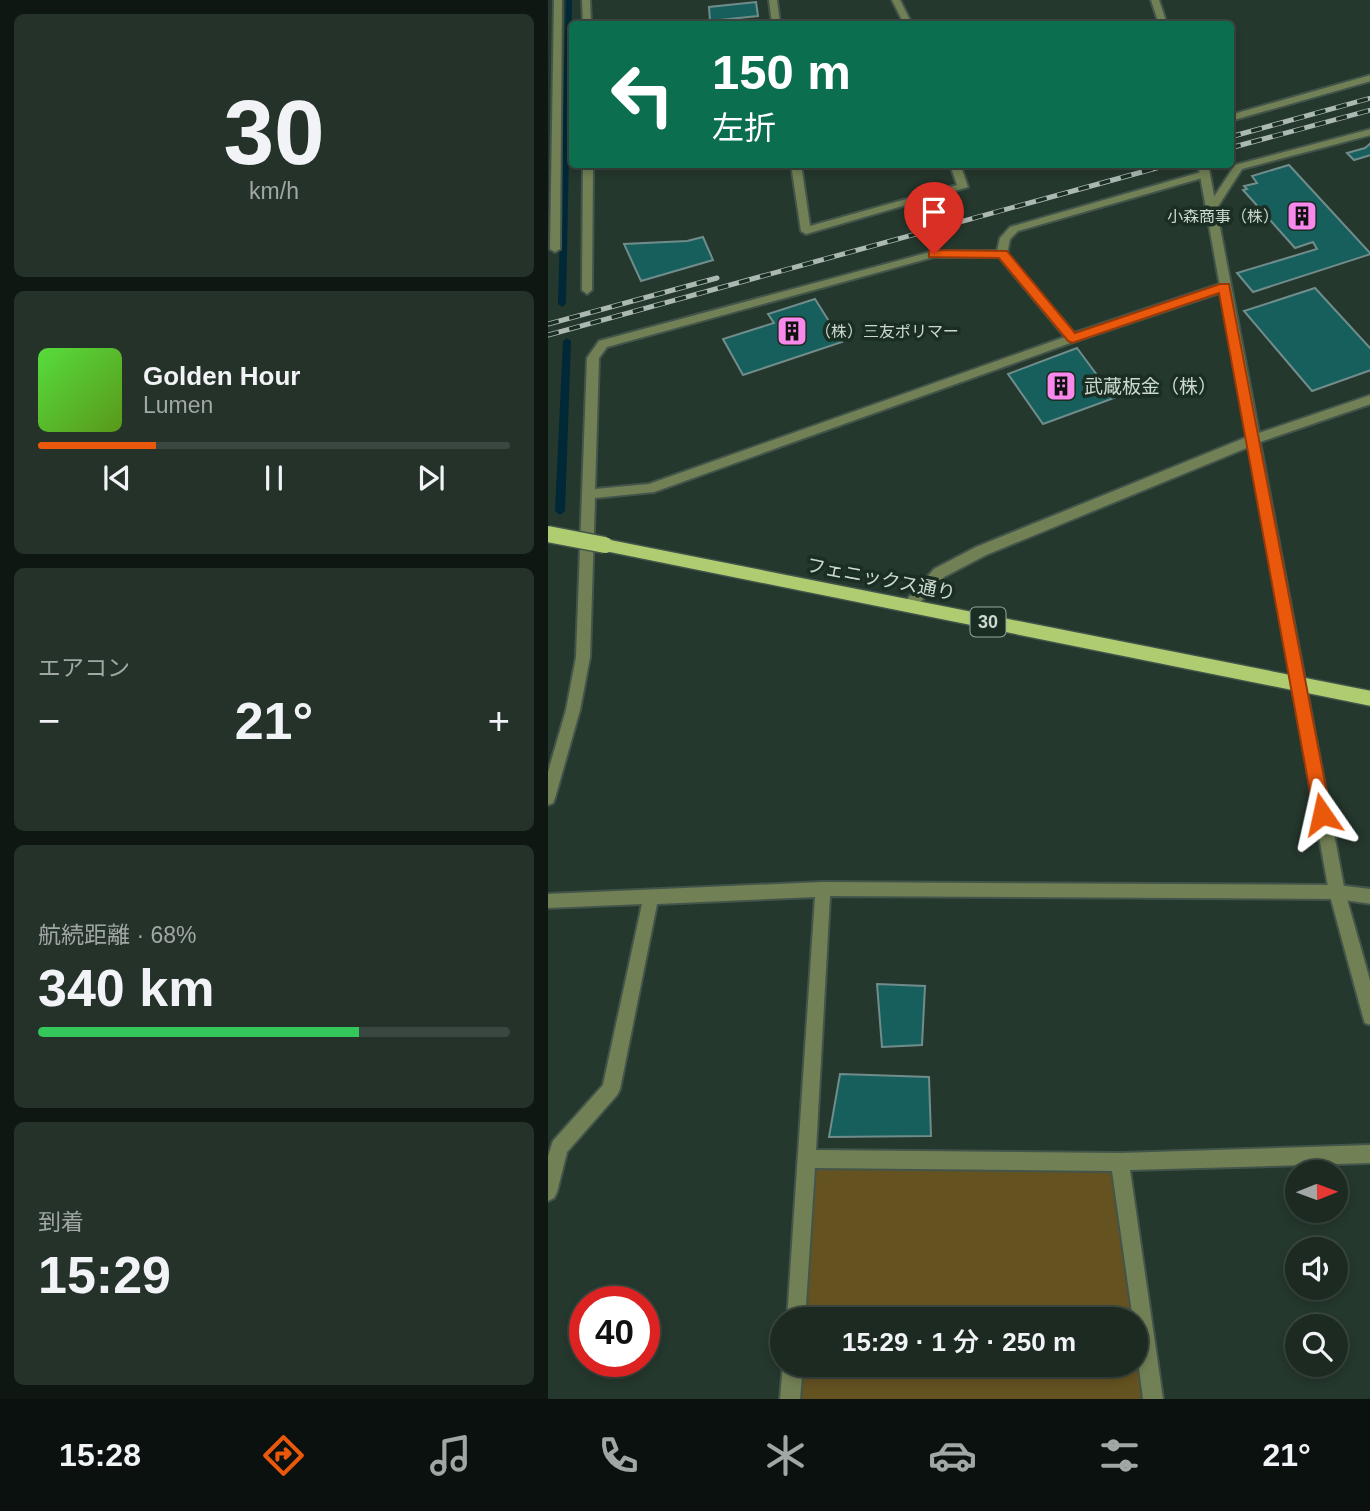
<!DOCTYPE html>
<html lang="ja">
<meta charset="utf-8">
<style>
body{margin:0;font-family:Helvetica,"Noto Sans JP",sans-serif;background:#25322a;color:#f1f3f6;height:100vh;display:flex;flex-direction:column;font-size:26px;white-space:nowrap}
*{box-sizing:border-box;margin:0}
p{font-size:23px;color:#a0a7a5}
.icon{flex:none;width:38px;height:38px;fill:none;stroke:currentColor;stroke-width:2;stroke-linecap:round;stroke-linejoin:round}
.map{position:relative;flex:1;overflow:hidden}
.side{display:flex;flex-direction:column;gap:14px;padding:14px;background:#0f1713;width:548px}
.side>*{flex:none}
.guide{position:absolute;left:21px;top:21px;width:665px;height:147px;border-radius:7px;box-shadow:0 4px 10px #0003,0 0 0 2px #3a4640;background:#0b6e4f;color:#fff;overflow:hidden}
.needle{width:46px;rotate:89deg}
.tools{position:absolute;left:737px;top:1160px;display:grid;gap:14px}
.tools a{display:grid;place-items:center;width:63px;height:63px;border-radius:50%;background:#1c2a22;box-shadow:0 4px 10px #0003,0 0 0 2px #3a4640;font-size:35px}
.speed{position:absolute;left:21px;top:1286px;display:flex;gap:14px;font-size:35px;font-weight:700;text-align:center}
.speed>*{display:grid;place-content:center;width:91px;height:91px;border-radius:50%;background:#1c2a22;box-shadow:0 4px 10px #0003,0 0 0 2px #3a4640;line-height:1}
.speed .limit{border:10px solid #d22;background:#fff;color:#111}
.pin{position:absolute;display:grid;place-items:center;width:60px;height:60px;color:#fff;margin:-72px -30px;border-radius:50% 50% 50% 0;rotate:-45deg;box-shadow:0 0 7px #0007}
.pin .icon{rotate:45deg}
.me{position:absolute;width:77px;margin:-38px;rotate:349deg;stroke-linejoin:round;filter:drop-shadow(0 0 5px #0008)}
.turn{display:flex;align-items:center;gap:24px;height:147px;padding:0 28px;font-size:32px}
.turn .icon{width:91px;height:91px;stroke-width:2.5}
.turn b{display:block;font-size:49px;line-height:60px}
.big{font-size:52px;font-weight:600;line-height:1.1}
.side .widget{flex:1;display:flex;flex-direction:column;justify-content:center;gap:10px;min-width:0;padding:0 24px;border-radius:10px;background:#25322a}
.side .dial{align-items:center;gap:0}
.dial b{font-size:91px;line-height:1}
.song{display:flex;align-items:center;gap:21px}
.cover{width:84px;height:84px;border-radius:10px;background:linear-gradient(135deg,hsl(110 70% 55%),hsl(90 70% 35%))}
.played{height:7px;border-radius:4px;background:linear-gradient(90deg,#ea580c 25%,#3a4640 25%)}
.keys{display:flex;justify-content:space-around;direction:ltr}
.heat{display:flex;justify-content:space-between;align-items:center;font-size:38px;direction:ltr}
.charge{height:10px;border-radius:5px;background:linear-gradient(90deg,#34c759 68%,#3a4640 0)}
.trip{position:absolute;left:222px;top:1307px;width:378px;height:70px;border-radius:35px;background:#1c2a22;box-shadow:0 4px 10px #0003,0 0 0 2px #3a4640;font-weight:600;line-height:70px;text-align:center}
.menu{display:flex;height:112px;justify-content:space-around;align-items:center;background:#0b110e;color:#a0a7a5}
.menu .icon{width:49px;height:49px}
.menu .active{color:#ea580c}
.menu b{font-size:32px;color:#f1f3f6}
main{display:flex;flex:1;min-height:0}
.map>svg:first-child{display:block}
</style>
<main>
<section class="side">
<div class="widget dial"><b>30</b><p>km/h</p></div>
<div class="widget">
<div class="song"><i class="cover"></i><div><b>Golden Hour</b><p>Lumen</p></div></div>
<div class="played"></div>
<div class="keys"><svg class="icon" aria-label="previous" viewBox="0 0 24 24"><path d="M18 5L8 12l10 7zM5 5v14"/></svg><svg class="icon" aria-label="pause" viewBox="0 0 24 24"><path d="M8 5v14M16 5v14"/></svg><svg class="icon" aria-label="next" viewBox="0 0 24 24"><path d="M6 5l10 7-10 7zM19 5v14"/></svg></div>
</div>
<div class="widget"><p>エアコン</p>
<div class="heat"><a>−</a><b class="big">21°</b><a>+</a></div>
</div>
<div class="widget"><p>航続距離 · 68%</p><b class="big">340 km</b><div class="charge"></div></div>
<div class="widget"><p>到着</p><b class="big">15:29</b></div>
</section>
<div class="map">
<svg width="823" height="1399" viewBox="0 0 823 1399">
<rect width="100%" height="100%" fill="#25382d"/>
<path fill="#645221" d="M259,1159L572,1162L605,1399H242L245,1365H588V1320L248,1319Z"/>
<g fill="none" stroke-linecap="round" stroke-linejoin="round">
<path fill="#002837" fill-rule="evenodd" d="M18,0H24L18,304L14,307L10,304Z
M19,338L23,341L17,511L12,515L7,511L15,341Z"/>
</g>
<path fill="#175f5d" stroke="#708c8b" stroke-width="2" d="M208,2L210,16L162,21L161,7Z
M823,143V155L806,160L799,153L817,148Z
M741,165L823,254L705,292L689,273L769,249L765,242L747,248L695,190L699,189L696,186L709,183L704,176Z
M155,237L165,260L93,281L76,244L139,241Z
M767,288L823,349V370L764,391L696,311Z
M267,299L294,342L195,375L175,339L226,323L220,314Z
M529,348L566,398L495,424L460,374Z
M329,984L377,986L374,1045L334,1047Z
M292,1074L381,1077L383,1136L281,1137Z"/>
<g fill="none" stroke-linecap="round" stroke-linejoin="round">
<g stroke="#43554b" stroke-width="4">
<path id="minor" d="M6,0H14L12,249L7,252L2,249Z
M34,0H42L43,24H35Z
M221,0H229L232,24H224Z
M344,0H352L364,24H356Z
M823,75V81L682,121V115Z
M823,129V135L694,169L667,211L663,212L658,209L687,165Z
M35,164H45L44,290L39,294L34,290Z
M243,164H253L262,226L409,185L402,164H412L420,187L258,234L253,231Z
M657,171L662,174L661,176L470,231L462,239L459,254L526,333L672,284H680V290L528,341L106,492L47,498L42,657L32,710L7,798L5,803L0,805V772L18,710L28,657L39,358L51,341L386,251H449L452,238L462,227ZM386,257H451L517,337L101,484L47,489L51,358L59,347Z
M275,882L789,885L823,889V904L789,899L282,896L268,1150L572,1153L823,1145V1163L582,1170L615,1399H595L588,1345V1320H585L564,1171L267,1168L257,1320H239L267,897L109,904L72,1089L69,1095L19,1152L9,1192L6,1198L0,1201V1156L5,1141L55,1085L94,904L0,908V894Z
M235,1365H255L252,1399H232Z"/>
</g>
<g stroke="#43554b" stroke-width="4">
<path id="tertiary" d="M603,0H611L619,24H611Z
M650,164H660L711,433L823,395V404L712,442L797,892L823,984V1025L817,1023L815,1017L781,892L701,447L438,555L396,577L365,610H355L353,606L386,569L428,547L699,437Z"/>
</g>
<g stroke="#43554b" stroke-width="3">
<path id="primary" d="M57,539L823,691V706L57,551L49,545Z"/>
</g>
<use href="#minor" fill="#728055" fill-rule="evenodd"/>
<use href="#tertiary" fill="#728055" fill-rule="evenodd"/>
<use href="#primary" fill="#afcc70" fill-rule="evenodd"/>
<g stroke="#acb9b2" stroke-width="5">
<path id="rail" d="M682,137L823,98
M682,148L823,110
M0,324L169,278
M0,335L623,164"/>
</g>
<use href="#rail" stroke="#1b2e23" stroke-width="3.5" stroke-dasharray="11" stroke-linecap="butt"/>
<g stroke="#43554b" stroke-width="19" stroke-linecap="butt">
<path id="primary-bridge" d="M0,534L57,545"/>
</g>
<use href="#primary-bridge" stroke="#afcc70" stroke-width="16"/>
</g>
<path fill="#ea580c" stroke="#983908" stroke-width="2" d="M386,250L459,251L527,333L672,284H681L783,814L780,820L774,822L768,820L766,814L671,293L524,343L520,341L451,258L381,257V251Z"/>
<defs>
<g id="building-square" transform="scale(1.575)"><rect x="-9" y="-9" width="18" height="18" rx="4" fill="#f888eb" stroke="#1b2e23"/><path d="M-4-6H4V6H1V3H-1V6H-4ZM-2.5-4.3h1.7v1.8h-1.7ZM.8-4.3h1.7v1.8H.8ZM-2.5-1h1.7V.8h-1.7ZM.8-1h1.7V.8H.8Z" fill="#111"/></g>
</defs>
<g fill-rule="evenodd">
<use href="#building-square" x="754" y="216"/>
<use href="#building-square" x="244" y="331"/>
<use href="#building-square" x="513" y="386"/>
</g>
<g text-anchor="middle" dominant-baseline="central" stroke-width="7" stroke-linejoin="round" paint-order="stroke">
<g font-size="16" fill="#ccd8d1" stroke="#1b2e23" text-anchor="end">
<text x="731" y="216">小森商事（株）</text>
<text x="267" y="331" text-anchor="start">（株）三友ポリマー</text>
</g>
<rect fill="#1b2e23" stroke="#97a59d" stroke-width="2" x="422.5" y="607.5" width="35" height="29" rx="5"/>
<g font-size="18" font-weight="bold" fill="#ccd8d1">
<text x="440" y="622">30</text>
</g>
<g font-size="19" fill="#ccd8d1" stroke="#1b2e23" text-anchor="start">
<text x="536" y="386">武蔵板金（株）</text>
</g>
<g font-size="19" fill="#ccd8d1" stroke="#1b2e23">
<text transform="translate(333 579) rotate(11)">フェニックス通り</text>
</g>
</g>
</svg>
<div class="tools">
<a><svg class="needle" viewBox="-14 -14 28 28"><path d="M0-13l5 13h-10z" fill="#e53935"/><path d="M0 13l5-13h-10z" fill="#a0a7a5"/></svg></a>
<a><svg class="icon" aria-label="sound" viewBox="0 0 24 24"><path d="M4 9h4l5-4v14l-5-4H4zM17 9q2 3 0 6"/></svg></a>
<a><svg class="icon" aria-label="search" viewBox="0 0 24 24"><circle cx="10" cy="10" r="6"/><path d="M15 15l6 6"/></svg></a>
</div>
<div class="speed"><div class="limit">40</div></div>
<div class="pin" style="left:386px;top:254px;background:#d93025"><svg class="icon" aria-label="arrive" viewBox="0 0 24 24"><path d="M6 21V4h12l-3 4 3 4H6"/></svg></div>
<svg class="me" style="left:774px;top:814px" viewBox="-20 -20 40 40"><path d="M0-17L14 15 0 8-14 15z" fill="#ea580c" stroke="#fff" stroke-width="4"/></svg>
<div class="trip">15:29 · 1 分 · 250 m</div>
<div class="guide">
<div class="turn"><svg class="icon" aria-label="left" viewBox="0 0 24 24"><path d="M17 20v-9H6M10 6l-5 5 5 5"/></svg><div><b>150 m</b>左折</div></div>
</div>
</div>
</main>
<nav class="menu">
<b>15:28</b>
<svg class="icon active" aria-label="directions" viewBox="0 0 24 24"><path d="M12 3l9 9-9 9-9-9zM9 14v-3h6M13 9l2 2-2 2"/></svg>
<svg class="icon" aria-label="music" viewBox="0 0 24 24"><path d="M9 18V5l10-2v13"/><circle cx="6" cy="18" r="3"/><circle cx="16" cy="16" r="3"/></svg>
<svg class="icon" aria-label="phone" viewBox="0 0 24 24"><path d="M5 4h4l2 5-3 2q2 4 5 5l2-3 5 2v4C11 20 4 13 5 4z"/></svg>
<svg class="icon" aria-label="climate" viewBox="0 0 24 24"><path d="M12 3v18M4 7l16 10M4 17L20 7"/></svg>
<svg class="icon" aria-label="car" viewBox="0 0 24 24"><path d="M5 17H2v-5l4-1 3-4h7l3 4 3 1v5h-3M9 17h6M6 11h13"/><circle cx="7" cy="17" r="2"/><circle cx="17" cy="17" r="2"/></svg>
<svg class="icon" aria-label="filters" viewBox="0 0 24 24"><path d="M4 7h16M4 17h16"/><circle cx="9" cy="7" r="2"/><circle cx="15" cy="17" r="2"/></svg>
<b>21°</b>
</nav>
